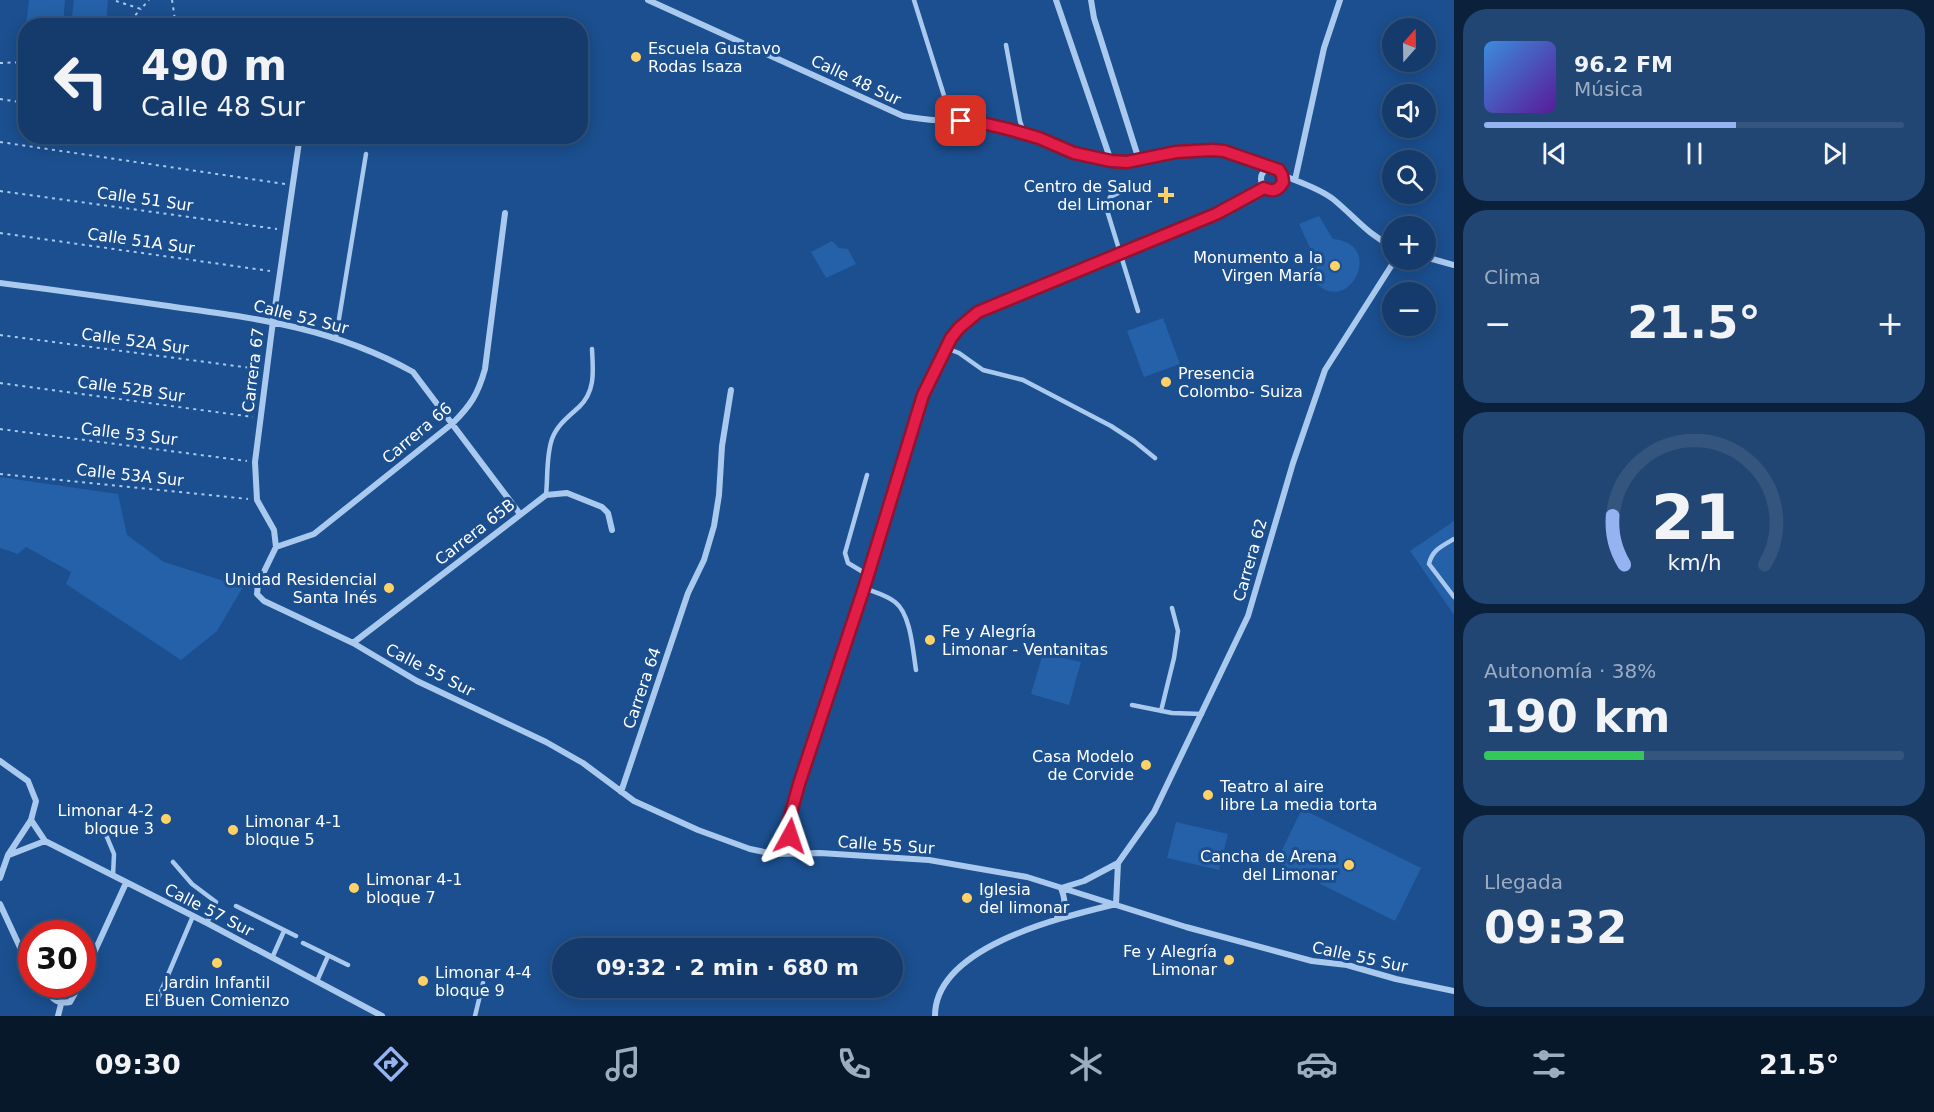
<!DOCTYPE html>
<html lang="es">
<meta charset="utf-8">
<style>
body{margin:0;font-family:"DejaVu Sans",sans-serif;background:#214673;color:#f1f3f6;height:100vh;display:flex;flex-direction:column;font-size:22px;white-space:nowrap}
*{box-sizing:border-box;margin:0}
p{font-size:20px;color:#9dadc1}
.icon{flex:none;width:33px;height:33px;fill:none;stroke:currentColor;stroke-width:2;stroke-linecap:round;stroke-linejoin:round}
.map{position:relative;flex:1;overflow:hidden}
.sheet{display:flex;flex-direction:column;gap:9px;padding:9px;background:#0b203b;width:480px}
.sheet>*{flex:none}
.hud{position:absolute;left:18px;top:18px;width:570px;height:126px;border-radius:24px;box-shadow:0 3px 15px #0003,0 0 0 2px #33557e;background:#143b6b;color:#f1f3f6;overflow:hidden}
.needle{width:39px;rotate:20deg}
.fabs{position:absolute;left:1382px;top:18px;display:grid;gap:12px}
.fabs a{display:grid;place-items:center;width:54px;height:54px;border-radius:50%;background:#143b6b;box-shadow:0 3px 15px #0003,0 0 0 2px #33557e;font-size:30px}
.speed{position:absolute;left:18px;top:920px;display:flex;gap:12px;font-size:30px;font-weight:700;text-align:center}
.speed>*{display:grid;place-content:center;width:78px;height:78px;border-radius:50%;background:#143b6b;box-shadow:0 3px 15px #0003,0 0 0 2px #33557e;line-height:1}
.speed .limit{border:9px solid #d22;background:#fff;color:#111}
.pin{position:absolute;display:grid;place-items:center;width:51px;height:51px;color:#fff;margin:-26px;border-radius:12px;box-shadow:0 3px 9px #0006}
.me{position:absolute;width:66px;margin:-33px;rotate:5deg;stroke-linejoin:round;filter:drop-shadow(0 0 4px #0008)}
.turn{display:flex;align-items:center;gap:21px;height:126px;padding:0 24px;font-size:27px}
.turn .icon{width:78px;height:78px;stroke-width:2.5}
.turn b{display:block;font-size:42px;line-height:51px}
.big{font-size:45px;font-weight:600;line-height:1.1}
.sheet .card{flex:1;display:flex;flex-direction:column;justify-content:center;gap:9px;min-width:0;padding:0 21px;border-radius:24px;background:#214673}
.sheet .dial{align-items:center;gap:0}
.dial svg{height:156px;overflow:visible;fill:none;stroke:#33557e;stroke-width:7;stroke-linecap:round;text-anchor:middle}
.dial text{fill:#f1f3f6;stroke:none}
.song{display:flex;align-items:center;gap:18px}
.cover{width:72px;height:72px;border-radius:9px;background:linear-gradient(135deg,hsl(210 70% 55%),hsl(270 70% 35%))}
.played{height:6px;border-radius:3px;background:linear-gradient(90deg,#95b2f1 60%,#33557e 60%)}
.keys{display:flex;justify-content:space-around;direction:ltr}
.heat{display:flex;justify-content:space-between;align-items:center;font-size:33px;direction:ltr}
.charge{height:9px;border-radius:4px;background:linear-gradient(90deg,#34c759 38%,#33557e 0)}
.trip{position:absolute;left:552px;top:938px;width:351px;height:60px;border-radius:30px;background:#143b6b;box-shadow:0 3px 15px #0003,0 0 0 2px #33557e;font-weight:600;line-height:60px;text-align:center}
.menu{display:flex;height:96px;justify-content:space-around;align-items:center;background:#08182b;color:#9dadc1}
.menu .icon{width:42px;height:42px}
.menu .active{color:#95b2f1}
.menu b{font-size:27px;color:#f1f3f6}
main{display:flex;flex:1;min-height:0}
.map>svg:first-child{display:block}
</style>
<main>
<div class="map">
<svg width="1454" height="1016" viewBox="0 0 1454 1016">
<rect width="100%" height="100%" fill="#1b4f8f"/>
<path fill="#2461a8" d="M29,0H65L63,25H26Z
M74,0H108L106,25H71Z
M1319,216L1333,239C1386,243 1349,318 1315,282C1307,273 1307,262 1312,252L1299,224Z
M832,241L839,248L848,249L856,264L826,278L811,252Z
M1163,318L1180,364L1144,377L1127,331Z
M0,477L118,494L127,535L164,562L243,587L217,631L181,660L66,584L71,572L26,547L18,554L0,548Z
M1454,521V615L1410,551Z
M1043,653L1081,662L1069,705L1031,694Z
M1302,809L1421,868L1395,921L1276,862Z
M1176,822L1228,834L1219,870L1167,858Z"/>
<g fill="none" stroke-linecap="round" stroke-linejoin="round">
<path stroke="#a9c9ee" stroke-width="2" stroke-dasharray="3 4.5" stroke-linecap="butt" d="M172,0L176,26
M116,1L141,9L149,0
M125,26L141,9
M0,63L26,62
M0,99L26,103
M258,136L291,141
M0,142L285,184
M0,191L277,229
M0,233L270,271
M0,335L259,369
M0,383L253,417
M0,429L247,461
M0,474L248,499"/>
<path stroke="#a9c9ee" stroke-width="4.5" d="M914,0L952,121
M1006,45L1020,121L1024,133
M1127,189L1110,197L1106,207L1138,311
M336,337L366,154
M946,348L959,353L983,370L1023,380L1111,426L1134,441L1155,458
M867,475L845,553L848,563L868,575
M546,495C548,477 546,456 552,439C557,425 569,416 579,407C596,391 593,370 592,349
M1454,539C1442,546 1432,550 1429,564L1454,597
M864,588C874,592 886,595 895,602C911,614 913,652 916,670
M1132,705L1172,713L1202,714
M1161,711L1174,658L1178,631L1172,608
M104,830L114,854L113,876
M173,862L192,884L216,902L207,923
M236,906L296,936
M303,943L348,965
M272,958L284,931
M317,981L328,956
M156,1003L193,916
M475,1016L483,983"/>
<path stroke="#a9c9ee" stroke-width="6" d="M648,0L903,116C937,123 973,120 1007,128C1042,137 1076,158 1112,161C1134,163 1154,154 1175,152C1216,146 1236,155 1273,168
M1056,0L1111,161
M1091,0L1094,18L1139,160
M299,142L273,321L255,462L257,500L274,530L276,547L258,584L257,594L264,601L353,643L417,681L546,742L583,763L634,801L698,830L750,849L774,854L820,853L929,860L1027,877L1186,927L1312,961L1347,965L1396,979L1454,991
M1261 179a11 11 0 1 1 22 0a11 11 0 1 1-22 0Z
M1282,175C1299,182 1319,188 1333,199C1354,216 1368,235 1392,246
M1295,180L1324,48L1340,0
M1425,257L1454,265
M0,283C56,290 112,298 168,306C256,318 334,328 413,372L520,514
M276,547L314,534L453,423C471,405 478,394 485,369L505,213
M353,643L546,495L567,493L602,507L608,513L612,530
M0,761L28,781L36,801L31,820L8,855L0,878
M621,792L688,593L704,560L714,526L719,495L722,446L731,390
M31,820L45,841L207,923L382,1016
M796,853L788,830L799,784L864,588L923,395L951,338L959,328L978,312L1216,214L1264,188
M9,855L45,841
M0,904L24,956L32,967
M1057,918C1066,907 1066,901 1061,888L1084,881L1118,863L1154,812L1248,616L1293,463L1325,370L1395,260
M82,979L126,883
M43,984C51,996 54,1005 70,1002L80,984
M58,1016L61,1004
M935,1016C935,946 1063,917 1116,904L1118,863"/>
</g>
<g fill="none" stroke-linecap="round" stroke-linejoin="round">
<g stroke="#92132f" stroke-width="15">
<path id="route" d="M790,836L789,820L799,784L864,588L923,395L951,338L959,328L978,312L1216,214L1264,188C1273,192 1278,191 1283,182L1282,175L1279,170L1224,151L1212,150L1176,152L1127,162L1111,161L1074,153L1039,138L1008,129L982,123L961,121"/>
</g>
<use href="#route" stroke="#e11d48" stroke-width="10"/>
</g>
<g fill="#ffd166" stroke="#1b4f8f" stroke-width="2">
<circle cx="636" cy="57" r="6"/>
<path d="M1163 186h6v6h6v6h-6v6h-6v-6h-6v-6h6z"/>
<circle cx="1335" cy="266" r="6"/>
<circle cx="1166" cy="382" r="6"/>
<circle cx="389" cy="588" r="6"/>
<circle cx="930" cy="640" r="6"/>
<circle cx="1146" cy="765" r="6"/>
<circle cx="1208" cy="795" r="6"/>
<circle cx="166" cy="819" r="6"/>
<circle cx="233" cy="830" r="6"/>
<circle cx="1349" cy="865" r="6"/>
<circle cx="354" cy="888" r="6"/>
<circle cx="967" cy="898" r="6"/>
<circle cx="1229" cy="960" r="6"/>
<circle cx="217" cy="963" r="6"/>
<circle cx="423" cy="981" r="6"/>
</g>
<g text-anchor="middle" dominant-baseline="central" stroke-width="6" stroke-linejoin="round" paint-order="stroke">
<g font-size="16" fill="#fff" stroke="#1b4f8f" text-anchor="start">
<text x="648" y="48">Escuela Gustavo<tspan x="648" dy="18">Rodas Isaza</tspan></text>
<text x="1152" y="186" text-anchor="end">Centro de Salud<tspan x="1152" dy="18">del Limonar</tspan></text>
<text x="1323" y="257" text-anchor="end">Monumento a la<tspan x="1323" dy="18">Virgen María</tspan></text>
<text x="1178" y="373">Presencia<tspan x="1178" dy="18">Colombo- Suiza</tspan></text>
<text x="377" y="579" text-anchor="end">Unidad Residencial<tspan x="377" dy="18">Santa Inés</tspan></text>
<text x="942" y="631">Fe y Alegría<tspan x="942" dy="18">Limonar - Ventanitas</tspan></text>
<text x="1134" y="756" text-anchor="end">Casa Modelo<tspan x="1134" dy="18">de Corvide</tspan></text>
<text x="1220" y="786">Teatro al aire<tspan x="1220" dy="18">libre La media torta</tspan></text>
<text x="154" y="810" text-anchor="end">Limonar 4-2<tspan x="154" dy="18">bloque 3</tspan></text>
<text x="245" y="821">Limonar 4-1<tspan x="245" dy="18">bloque 5</tspan></text>
<text x="1337" y="856" text-anchor="end">Cancha de Arena<tspan x="1337" dy="18">del Limonar</tspan></text>
<text x="366" y="879">Limonar 4-1<tspan x="366" dy="18">bloque 7</tspan></text>
<text x="979" y="889">Iglesia<tspan x="979" dy="18">del limonar</tspan></text>
<text x="1217" y="951" text-anchor="end">Fe y Alegría<tspan x="1217" dy="18">Limonar</tspan></text>
<text x="435" y="972">Limonar 4-4<tspan x="435" dy="18">bloque 9</tspan></text>
<text x="217" y="982" text-anchor="middle">Jardin Infantil<tspan x="217" dy="18">El Buen Comienzo</tspan></text>
</g>
<g font-size="16" fill="#fff" stroke="#1b4f8f">
<text transform="translate(856 80) rotate(25)">Calle 48 Sur</text>
<text transform="translate(145 199) rotate(8)">Calle 51 Sur</text>
<text transform="translate(141 241) rotate(8)">Calle 51A Sur</text>
<text transform="translate(301 317) rotate(14)">Calle 52 Sur</text>
<text transform="translate(135 341) rotate(8)">Calle 52A Sur</text>
<text transform="translate(253 370) rotate(-83)">Carrera 67</text>
<text transform="translate(131 389) rotate(8)">Calle 52B Sur</text>
<text transform="translate(417 433) rotate(-40)">Carrera 66</text>
<text transform="translate(129 434) rotate(7)">Calle 53 Sur</text>
<text transform="translate(130 475) rotate(6)">Calle 53A Sur</text>
<text transform="translate(475 532) rotate(-38)">Carrera 65B</text>
<text transform="translate(1250 560) rotate(-74)">Carrera 62</text>
<text transform="translate(430 670) rotate(27)">Calle 55 Sur</text>
<text transform="translate(642 688) rotate(-71)">Carrera 64</text>
<text transform="translate(886 845) rotate(4)">Calle 55 Sur</text>
<text transform="translate(209 910) rotate(27)">Calle 57 Sur</text>
<text transform="translate(1360 957) rotate(12)">Calle 55 Sur</text>
</g>
</g>
</svg>
<div class="fabs">
<a><svg class="needle" viewBox="-14 -14 28 28"><path d="M0-13l5 13h-10z" fill="#e53935"/><path d="M0 13l5-13h-10z" fill="#9dadc1"/></svg></a>
<a><svg class="icon" aria-label="sound" viewBox="0 0 24 24"><path d="M4 9h4l5-4v14l-5-4H4zM17 9q2 3 0 6"/></svg></a>
<a><svg class="icon" aria-label="search" viewBox="0 0 24 24"><circle cx="10" cy="10" r="6"/><path d="M15 15l6 6"/></svg></a>
<a>+</a>
<a>−</a>
</div>
<div class="speed"><div class="limit">30</div></div>
<div class="pin" style="left:961px;top:121px;background:#d93025"><svg class="icon" aria-label="arrive" viewBox="0 0 24 24"><path d="M6 21V4h12l-3 4 3 4H6"/></svg></div>
<svg class="me" style="left:790px;top:836px" viewBox="-20 -20 40 40"><path d="M0-17L14 15 0 8-14 15z" fill="#e11d48" stroke="#fff" stroke-width="4"/></svg>
<div class="trip">09:32 · 2 min · 680 m</div>
<div class="hud">
<div class="turn"><svg class="icon" aria-label="left" viewBox="0 0 24 24"><path d="M17 20v-9H6M10 6l-5 5 5 5"/></svg><div><b>490 m</b>Calle 48 Sur</div></div>
</div>
</div>
<section class="sheet">
<div class="card">
<div class="song"><i class="cover"></i><div><b>96.2 FM</b><p>Música</p></div></div>
<div class="played"></div>
<div class="keys"><svg class="icon" aria-label="previous" viewBox="0 0 24 24"><path d="M18 5L8 12l10 7zM5 5v14"/></svg><svg class="icon" aria-label="pause" viewBox="0 0 24 24"><path d="M8 5v14M16 5v14"/></svg><svg class="icon" aria-label="next" viewBox="0 0 24 24"><path d="M6 5l10 7-10 7zM19 5v14"/></svg></div>
</div>
<div class="card"><p>Clima</p>
<div class="heat"><a>−</a><b class="big">21.5°</b><a>+</a></div>
</div>
<div class="card dial"><svg viewBox="0 0 100 80">
<path d="M14 69A42 42 0 1 1 86 69"/>
<path d="M14 69A42 42 0 0 1 8 44" stroke="#95b2f1"/>
<text x="50" y="56" font-size="32" font-weight="700">21</text>
<text x="50" y="72" font-size="11">km/h</text>
</svg></div>
<div class="card"><p>Autonomía · 38%</p><b class="big">190 km</b><div class="charge"></div></div>
<div class="card"><p>Llegada</p><b class="big">09:32</b></div>
</section>
</main>
<nav class="menu">
<b>09:30</b>
<svg class="icon active" aria-label="directions" viewBox="0 0 24 24"><path d="M12 3l9 9-9 9-9-9zM9 14v-3h6M13 9l2 2-2 2"/></svg>
<svg class="icon" aria-label="music" viewBox="0 0 24 24"><path d="M9 18V5l10-2v13"/><circle cx="6" cy="18" r="3"/><circle cx="16" cy="16" r="3"/></svg>
<svg class="icon" aria-label="phone" viewBox="0 0 24 24"><path d="M5 4h4l2 5-3 2q2 4 5 5l2-3 5 2v4C11 20 4 13 5 4z"/></svg>
<svg class="icon" aria-label="climate" viewBox="0 0 24 24"><path d="M12 3v18M4 7l16 10M4 17L20 7"/></svg>
<svg class="icon" aria-label="car" viewBox="0 0 24 24"><path d="M5 17H2v-5l4-1 3-4h7l3 4 3 1v5h-3M9 17h6M6 11h13"/><circle cx="7" cy="17" r="2"/><circle cx="17" cy="17" r="2"/></svg>
<svg class="icon" aria-label="filters" viewBox="0 0 24 24"><path d="M4 7h16M4 17h16"/><circle cx="9" cy="7" r="2"/><circle cx="15" cy="17" r="2"/></svg>
<b>21.5°</b>
</nav>
